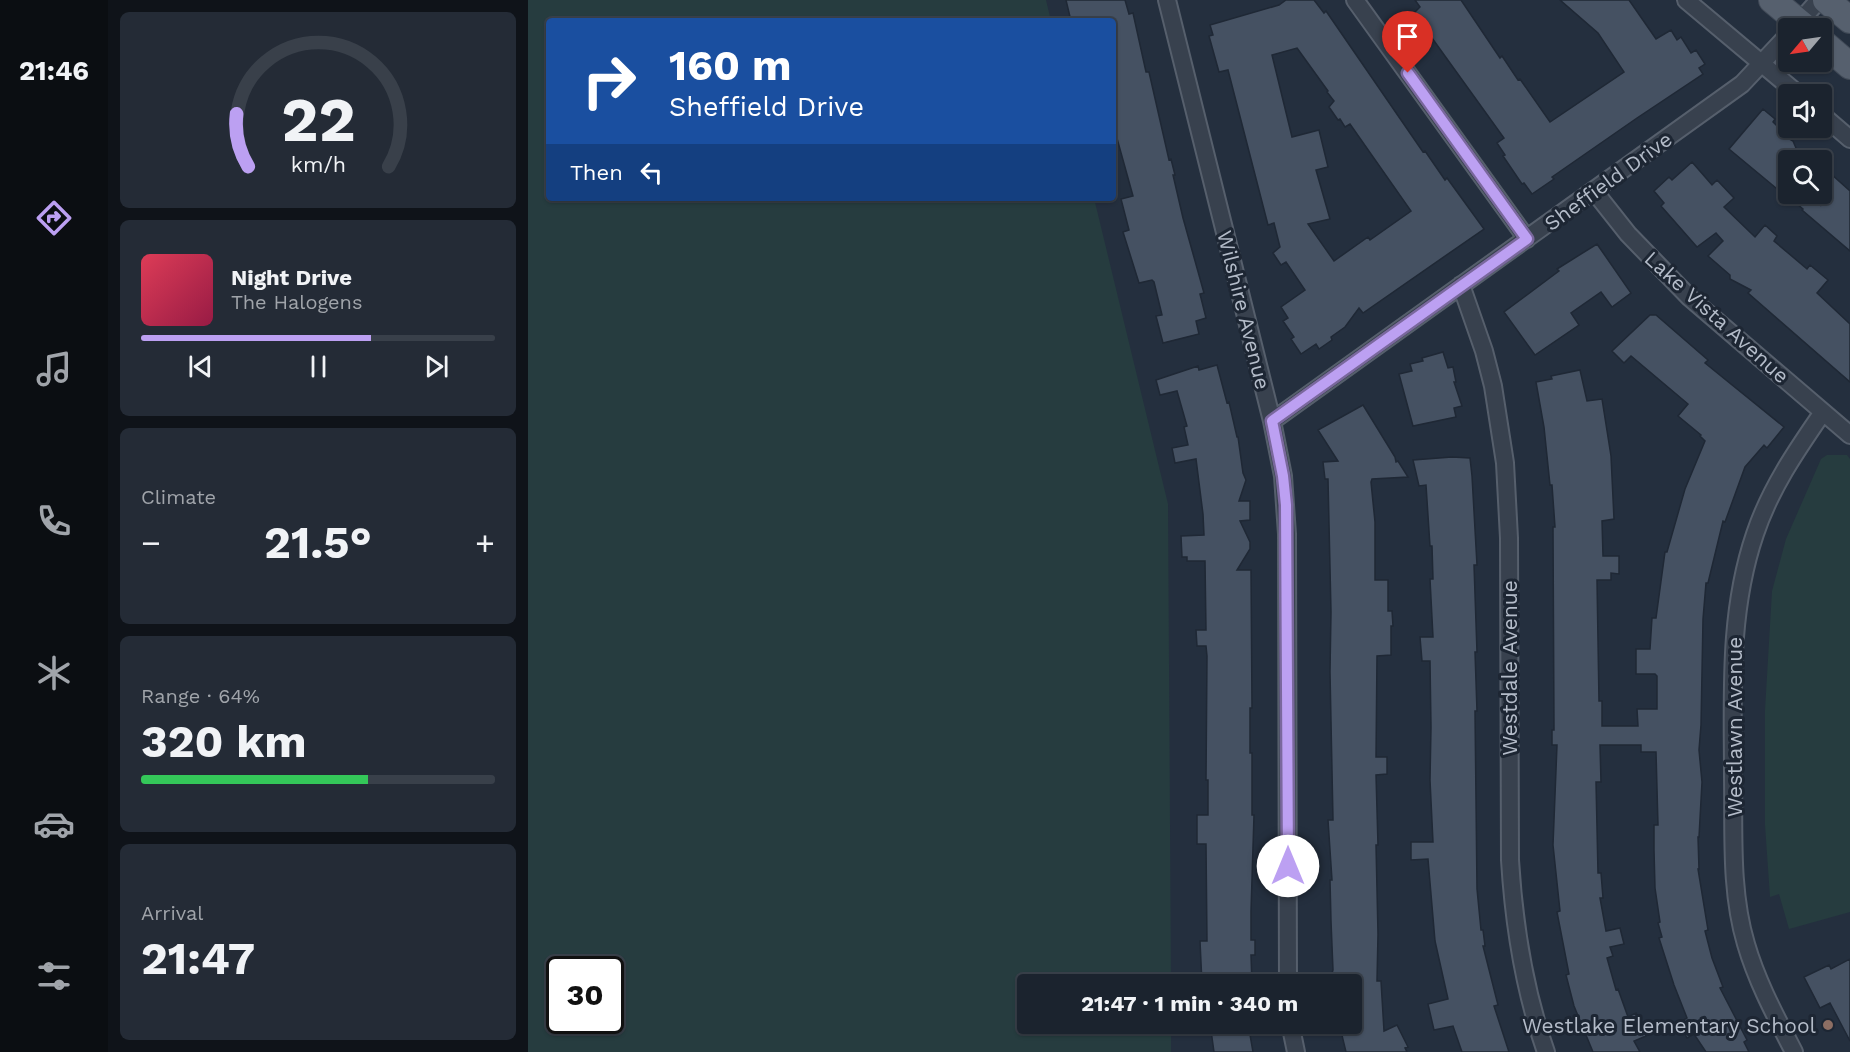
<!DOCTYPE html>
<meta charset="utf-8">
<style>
body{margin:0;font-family:"Work Sans",sans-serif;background:#242b36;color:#f1f3f6;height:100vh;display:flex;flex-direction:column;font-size:22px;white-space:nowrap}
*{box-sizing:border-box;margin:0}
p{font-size:20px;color:#a0a4aa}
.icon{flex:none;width:33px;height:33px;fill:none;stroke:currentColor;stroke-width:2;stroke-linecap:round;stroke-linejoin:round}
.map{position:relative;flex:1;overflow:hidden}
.panel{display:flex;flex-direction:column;gap:12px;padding:12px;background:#0f1319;width:420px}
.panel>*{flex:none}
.hud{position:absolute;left:18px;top:18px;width:570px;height:183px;border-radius:6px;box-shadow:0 2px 4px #0004,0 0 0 2px #39404a;background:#1a4fa0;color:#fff;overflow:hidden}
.needle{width:39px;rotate:241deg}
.fabs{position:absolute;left:1250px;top:18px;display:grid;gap:12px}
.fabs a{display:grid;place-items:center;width:54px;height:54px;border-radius:6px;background:#1b232e;box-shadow:0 2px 4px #0004,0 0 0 2px #39404a;font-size:30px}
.speed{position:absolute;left:18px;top:956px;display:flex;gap:12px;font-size:30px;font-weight:700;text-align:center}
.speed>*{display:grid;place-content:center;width:78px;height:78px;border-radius:50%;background:#1b232e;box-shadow:0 2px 4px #0004,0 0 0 2px #39404a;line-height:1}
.speed .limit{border:3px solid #111;border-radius:9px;background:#fff;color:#111}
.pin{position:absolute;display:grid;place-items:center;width:51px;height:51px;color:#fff;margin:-62px -26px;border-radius:50% 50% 50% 0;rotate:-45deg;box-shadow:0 0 6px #0007}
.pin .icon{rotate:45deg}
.me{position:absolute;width:66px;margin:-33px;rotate:0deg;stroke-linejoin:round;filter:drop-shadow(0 0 4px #0008)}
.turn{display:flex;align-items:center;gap:21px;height:126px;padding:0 24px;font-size:27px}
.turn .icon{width:78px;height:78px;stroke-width:2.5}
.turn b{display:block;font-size:42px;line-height:51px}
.then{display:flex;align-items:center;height:57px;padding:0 24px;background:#0003;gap:12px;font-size:22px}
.big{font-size:45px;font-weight:700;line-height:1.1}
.panel .widget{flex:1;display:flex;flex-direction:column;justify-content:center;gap:9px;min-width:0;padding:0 21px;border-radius:9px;background:#242b36}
.panel .dial{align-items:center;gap:0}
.dial svg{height:156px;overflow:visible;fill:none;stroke:#39404a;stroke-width:7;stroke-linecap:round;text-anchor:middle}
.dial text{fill:#f1f3f6;stroke:none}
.song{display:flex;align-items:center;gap:18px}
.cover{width:72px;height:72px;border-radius:9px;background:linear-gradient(135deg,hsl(350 70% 55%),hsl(340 70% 35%))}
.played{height:6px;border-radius:3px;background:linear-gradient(90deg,#bca0f2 65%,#39404a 65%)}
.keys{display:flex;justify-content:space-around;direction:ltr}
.heat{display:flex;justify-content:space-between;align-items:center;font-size:33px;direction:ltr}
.charge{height:9px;border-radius:4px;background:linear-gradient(90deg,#34c759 64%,#39404a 0)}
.trip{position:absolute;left:489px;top:974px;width:345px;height:60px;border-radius:6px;background:#1b232e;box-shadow:0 2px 4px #0004,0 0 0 2px #39404a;font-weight:700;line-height:60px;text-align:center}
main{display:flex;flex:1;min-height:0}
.menu{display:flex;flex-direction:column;width:108px;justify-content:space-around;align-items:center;background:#0b0e12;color:#a0a4aa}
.menu .icon{width:42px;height:42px}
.menu .current{color:#bca0f2}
.menu b{font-size:27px;color:#f1f3f6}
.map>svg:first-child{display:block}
</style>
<main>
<nav class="menu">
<b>21:46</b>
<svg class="icon current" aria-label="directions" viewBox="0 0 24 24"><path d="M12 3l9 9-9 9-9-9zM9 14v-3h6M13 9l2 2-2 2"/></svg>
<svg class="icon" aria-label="music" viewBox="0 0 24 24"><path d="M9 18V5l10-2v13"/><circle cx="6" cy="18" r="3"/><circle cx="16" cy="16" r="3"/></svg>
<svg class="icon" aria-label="phone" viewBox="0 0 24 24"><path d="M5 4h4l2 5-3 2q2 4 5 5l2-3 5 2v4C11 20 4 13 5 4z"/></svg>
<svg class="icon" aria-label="climate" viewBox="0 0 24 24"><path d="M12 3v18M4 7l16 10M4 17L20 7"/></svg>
<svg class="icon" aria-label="car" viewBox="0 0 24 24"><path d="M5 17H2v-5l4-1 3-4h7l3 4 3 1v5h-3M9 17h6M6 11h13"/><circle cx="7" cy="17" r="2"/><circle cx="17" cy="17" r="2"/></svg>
<svg class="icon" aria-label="filters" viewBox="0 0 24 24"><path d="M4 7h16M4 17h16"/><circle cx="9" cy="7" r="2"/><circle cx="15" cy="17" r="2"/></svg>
</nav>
<section class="panel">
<div class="widget dial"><svg viewBox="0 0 100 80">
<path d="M14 69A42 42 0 1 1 86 69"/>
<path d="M14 69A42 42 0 0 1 8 42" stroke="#bca0f2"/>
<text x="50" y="56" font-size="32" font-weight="700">22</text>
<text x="50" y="72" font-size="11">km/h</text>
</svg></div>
<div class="widget">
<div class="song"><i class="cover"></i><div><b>Night Drive</b><p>The Halogens</p></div></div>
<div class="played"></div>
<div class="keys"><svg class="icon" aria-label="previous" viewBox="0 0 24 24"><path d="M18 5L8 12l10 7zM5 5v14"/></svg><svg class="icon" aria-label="pause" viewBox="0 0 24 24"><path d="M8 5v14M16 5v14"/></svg><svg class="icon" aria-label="next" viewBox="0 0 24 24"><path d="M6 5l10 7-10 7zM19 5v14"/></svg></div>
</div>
<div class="widget"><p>Climate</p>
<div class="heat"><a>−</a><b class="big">21.5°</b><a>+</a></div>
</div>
<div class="widget"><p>Range · 64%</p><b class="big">320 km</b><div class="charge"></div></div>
<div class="widget"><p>Arrival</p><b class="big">21:47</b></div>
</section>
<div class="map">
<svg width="1322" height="1052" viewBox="0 0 1322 1052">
<rect width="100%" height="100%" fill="#242f3e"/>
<path fill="#263c3f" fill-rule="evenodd" d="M0,0H518L523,21H21V198H566L640,504L643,984H500V1023H643V1052H0ZM32,969H82V1020H32Z
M1299,455H1319L1322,459V912L1261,929L1251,894L1242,897L1237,825V710L1244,591L1258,539L1293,459Z"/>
<path fill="#455162" stroke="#1f2835" stroke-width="1.5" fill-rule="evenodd" d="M538,0H597L601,14L605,13L618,72H621L641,160L643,159L647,175H645L655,218L676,293L672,294L678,318L668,321L671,334L635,343L628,316L634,315L626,282L624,280L611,283L595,232L601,230L593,199L605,196L585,124V21H543Z
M758,0H786L796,13L798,11L895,152L897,151L917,180L919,178L956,229L835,313L831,308L817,327L803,337L804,340L791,349L788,344L773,354L763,339L766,337L755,321L760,318L753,307L777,290L758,262L753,265L745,253L752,247L746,223L740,225L700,70L691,72L681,36L685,35L682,25L751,5ZM769,48L800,91L799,92L806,101L801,107L810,120L812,119L817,127L822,124L883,211L842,240L840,237L806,261L780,224L802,219L788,170L800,167L791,130L764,137L744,55Z
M887,0H933L972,58L974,56L990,80L992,79L1022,122L1096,72L1070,33L1032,0H1101L1128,39L1143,30L1149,40L1153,37L1163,53L1168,50L1177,64L1171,68L1175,74L1109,118L1024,177L1026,179L1004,194L996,183L994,184L975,156L977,155L969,143L976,138L886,13L892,7Z
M1235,109L1247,119L1245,122L1253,130L1251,133L1265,141L1273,160H1260V194H1287L1293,206V165L1322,191V251L1274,210L1275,209L1249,187L1248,188L1201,149Z
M1164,162L1184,185L1189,180L1206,198L1196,207L1227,237L1237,225L1249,236L1246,241L1279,269L1282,265L1300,280L1289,293L1322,324V382L1220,293L1223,290L1202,279V275L1180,256L1195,241L1188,233L1169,247L1133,206L1136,203L1126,191L1141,177L1144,180Z
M1069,244L1103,293L1084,307L1073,292L1043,313L1051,325L1007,355L976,312L1031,271L1029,269Z
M1122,315H1128L1180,360L1177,363L1256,427L1239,448L1236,445L1217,467L1197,522L1195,521L1180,583H1178L1175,619L1173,725L1171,750L1174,782L1171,837H1170L1171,869H1170L1180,930L1177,931L1184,958L1195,987L1192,988L1219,1040L1216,1042L1221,1052H1178L1166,1034L1159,1038L1151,1023L1159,1018L1146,985L1131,938L1134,937L1130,923L1132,922L1127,888L1126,850V825H1130L1128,752H1113V745H1072L1073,782H1068L1070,873H1073L1075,898H1072L1078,931L1092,928L1096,944L1082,947L1085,956L1079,958L1088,990L1090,989L1100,1017L1108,1013L1118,1036L1106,1041L1112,1052H1065L1046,1006L1038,975L1041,974L1029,912L1032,911L1025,845L1029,745H1024V730H1026L1025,527H1027L1024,485H1022L1016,427L1008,382L1024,379L1023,376L1052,370L1059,401L1074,399L1083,456L1086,519L1074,521L1075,556H1091V574L1083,573V580H1069L1071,701H1074V726H1110L1109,709H1129V676L1127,674H1108V649H1122L1124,618H1128L1137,552H1139L1157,489L1177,441L1172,436L1173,435L1150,416L1160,404L1103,356L1096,363L1084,351Z
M915,352L920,368L925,367L928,382H926L934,406L926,408L928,417L885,426L871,374L884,371L882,364L895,361L894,358Z
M689,365L699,403L701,402L709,437H710L715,473L718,480L711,501H722V520L712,521L722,542V549L709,570H723L724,708H722V753H724V815H726L723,911V940H727V955H723L724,984H674L672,941H679L678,844H669V815H680V780H678L679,656L678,646H669L668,630H678L677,561H659V557H654L653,536L676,535L675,514L668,459L647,463L644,448L660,445L656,427L659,426L649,391L632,395L628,380L670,366L671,370Z
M835,405L867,457L868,462L870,461L880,477L844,479L843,482L847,522V580H860V611H864L865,626H863V655L849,656L848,757H859V774L848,775L850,845H848L850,934L849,981H853L856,1031L869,1025L880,1047L877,1048L879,1052H818L811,1023H824V984H801L805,970L803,921L802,880H804L800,820H805L802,672L803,612L800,479H797L795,462L810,461L790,430Z
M924,457L942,458L944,476L949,565H946L949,652H947L949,711H947L949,889L953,930H955L957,946H955L970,1005L966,1006L981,1052H934L925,1026L906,1030L900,1004L920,999L907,941L900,859L883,860V842H905L902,780L903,727L902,661H894L892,637H905L902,579H905L904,546H902L898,485L891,486L885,460Z
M1322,959V1041L1302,1003L1292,1008L1276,977L1301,965L1303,969Z
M682,1023H720L725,1052H686Z"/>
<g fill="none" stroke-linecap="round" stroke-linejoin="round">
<g stroke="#565f6c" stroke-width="20">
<path id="minor" d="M639,0L744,421L755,476L759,534L760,984
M827,0L999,239
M1158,0L1270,94
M1266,28L1291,0
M1293,114L1322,139
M1066,191L1100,234L1162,298L1322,435
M933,285L956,351L965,386L977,463L981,538L982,860C986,926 996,990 1018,1052
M744,421L1214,84L1260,35
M762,1023L768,1052
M1266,1052C1248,1017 1229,982 1218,944C1202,891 1206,832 1205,777C1205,695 1200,613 1227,534C1242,489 1268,451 1295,412"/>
</g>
<g stroke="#414a57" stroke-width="28">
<path id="primary" d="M1244,0L1278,28
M1298,0L1322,20
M1293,41L1322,66"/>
</g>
<use href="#minor" stroke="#38414e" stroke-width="16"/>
<use href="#primary" stroke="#56606e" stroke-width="26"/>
</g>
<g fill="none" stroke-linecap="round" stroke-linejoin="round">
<g stroke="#7a689d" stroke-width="15">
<path id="route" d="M760,866L758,505L755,476L744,421L999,239L880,73"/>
</g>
<use href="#route" stroke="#bca0f2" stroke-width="10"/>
</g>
<circle fill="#8d6e63" stroke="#1d2633" stroke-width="2" cx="1300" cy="1025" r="6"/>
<g text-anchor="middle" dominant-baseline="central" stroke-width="6" stroke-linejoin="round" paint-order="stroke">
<g font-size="21" fill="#b4bcc9" stroke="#1d2633">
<text transform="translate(1080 181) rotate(-36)">Sheffield Drive</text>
<text transform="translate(716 310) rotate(76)">Wilshire Avenue</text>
<text transform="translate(1189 317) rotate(42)">Lake Vista Avenue</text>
<text transform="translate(981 668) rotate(-90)">Westdale Avenue</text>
<text transform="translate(1206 727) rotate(-90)">Westlawn Avenue</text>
</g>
<g font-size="21" fill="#b4bcc9" stroke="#1d2633" text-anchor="end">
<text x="1288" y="1025">Westlake Elementary School</text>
</g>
</g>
</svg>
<div class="fabs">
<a><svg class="needle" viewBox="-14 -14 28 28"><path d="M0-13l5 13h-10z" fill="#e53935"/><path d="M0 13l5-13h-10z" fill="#a0a4aa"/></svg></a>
<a><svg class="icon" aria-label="sound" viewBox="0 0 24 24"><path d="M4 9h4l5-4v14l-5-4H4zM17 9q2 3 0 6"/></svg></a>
<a><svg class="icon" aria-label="search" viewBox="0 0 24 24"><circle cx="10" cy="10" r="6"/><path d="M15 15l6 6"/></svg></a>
</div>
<div class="speed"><div class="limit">30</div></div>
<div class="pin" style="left:880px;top:73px;background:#d93025"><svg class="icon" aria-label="arrive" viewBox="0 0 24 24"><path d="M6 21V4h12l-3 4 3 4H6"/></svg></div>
<svg class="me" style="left:760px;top:866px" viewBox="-20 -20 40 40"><circle r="19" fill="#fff"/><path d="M0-13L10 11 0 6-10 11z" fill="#bca0f2"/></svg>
<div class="trip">21:47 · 1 min · 340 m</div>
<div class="hud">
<div class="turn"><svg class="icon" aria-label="right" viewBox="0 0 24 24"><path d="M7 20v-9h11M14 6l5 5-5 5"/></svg><div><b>160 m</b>Sheffield Drive</div></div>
<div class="then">Then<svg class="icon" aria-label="left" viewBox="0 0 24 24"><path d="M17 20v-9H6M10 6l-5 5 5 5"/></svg></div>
</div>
</div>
</main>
